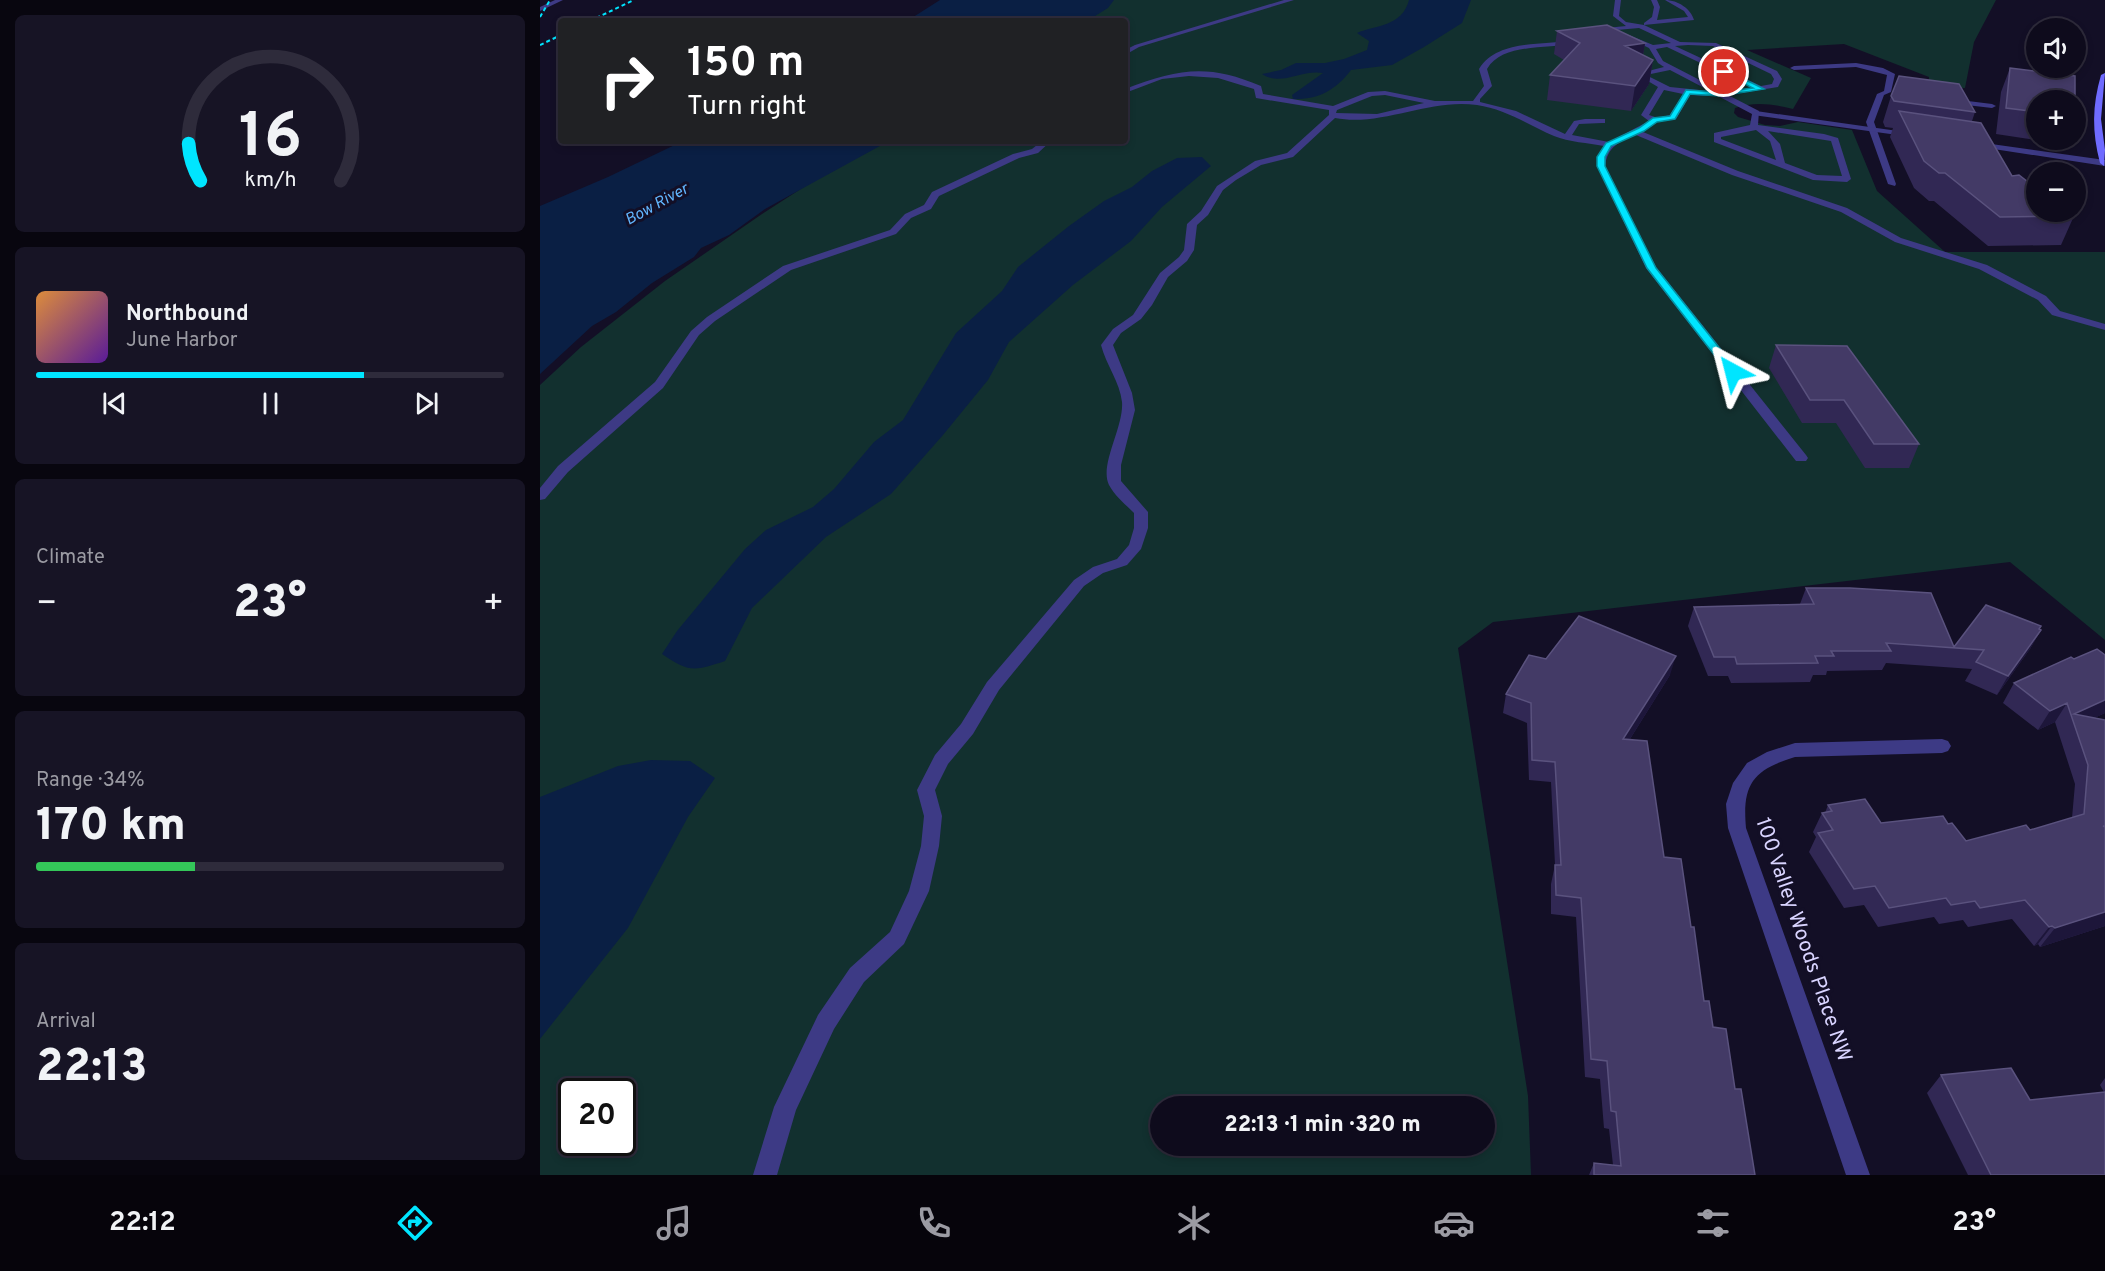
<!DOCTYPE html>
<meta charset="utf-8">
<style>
body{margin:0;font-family:Overpass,sans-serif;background:#171425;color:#f1f3f6;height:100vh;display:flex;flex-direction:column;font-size:22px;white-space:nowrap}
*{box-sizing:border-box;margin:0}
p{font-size:20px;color:#9b9ba3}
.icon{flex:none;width:33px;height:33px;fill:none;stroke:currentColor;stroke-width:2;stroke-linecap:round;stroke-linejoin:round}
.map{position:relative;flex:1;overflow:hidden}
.details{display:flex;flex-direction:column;gap:15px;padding:15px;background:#08060f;width:540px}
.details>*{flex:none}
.top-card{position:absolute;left:18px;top:18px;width:570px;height:126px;border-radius:6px;box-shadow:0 3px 9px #0003,0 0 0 2px #2e2b3b;background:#202124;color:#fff;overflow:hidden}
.fabs{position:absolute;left:1486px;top:18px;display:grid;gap:12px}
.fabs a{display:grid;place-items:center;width:60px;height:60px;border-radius:50%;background:#0e0b1c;box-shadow:0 3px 9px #0003,0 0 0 2px #2e2b3b;font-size:30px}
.speed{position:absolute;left:18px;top:1078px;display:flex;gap:12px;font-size:30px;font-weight:700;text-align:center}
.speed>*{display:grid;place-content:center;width:78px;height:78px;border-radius:50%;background:#0e0b1c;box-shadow:0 3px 9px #0003,0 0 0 2px #2e2b3b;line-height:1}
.speed .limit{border:3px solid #111;border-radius:9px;background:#fff;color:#111}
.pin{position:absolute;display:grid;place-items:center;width:51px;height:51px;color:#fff;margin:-26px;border:3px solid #fff;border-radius:50%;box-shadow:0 2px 6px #0007}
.me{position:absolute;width:66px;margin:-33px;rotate:322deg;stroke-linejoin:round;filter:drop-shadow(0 0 4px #0008)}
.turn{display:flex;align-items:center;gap:21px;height:126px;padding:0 30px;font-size:27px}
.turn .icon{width:78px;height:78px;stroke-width:2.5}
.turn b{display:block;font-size:42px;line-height:51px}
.big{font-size:45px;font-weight:800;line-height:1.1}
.details .card{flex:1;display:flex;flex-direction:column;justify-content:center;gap:9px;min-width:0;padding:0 21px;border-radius:9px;background:#171425}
.details .dial{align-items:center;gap:0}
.dial svg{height:156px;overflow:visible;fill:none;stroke:#2e2b3b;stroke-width:7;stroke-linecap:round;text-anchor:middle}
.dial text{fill:#f1f3f6;stroke:none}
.song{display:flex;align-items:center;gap:18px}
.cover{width:72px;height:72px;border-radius:9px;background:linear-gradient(135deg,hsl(30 70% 55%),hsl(270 70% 35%))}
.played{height:6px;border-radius:3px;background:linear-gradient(90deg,#00e5ff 70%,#2e2b3b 70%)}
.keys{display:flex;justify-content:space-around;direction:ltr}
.heat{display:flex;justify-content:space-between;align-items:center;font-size:33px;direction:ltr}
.charge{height:9px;border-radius:4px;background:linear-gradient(90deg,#34c759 34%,#2e2b3b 0)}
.trip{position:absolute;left:610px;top:1096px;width:345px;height:60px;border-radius:30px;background:#0e0b1c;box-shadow:0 3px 9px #0003,0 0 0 2px #2e2b3b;font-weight:800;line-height:60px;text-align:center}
.dock{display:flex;height:96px;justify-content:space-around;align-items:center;background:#06040b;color:#9b9ba3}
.dock .icon{width:42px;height:42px}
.dock .active{color:#00e5ff}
.dock b{font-size:27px;color:#f1f3f6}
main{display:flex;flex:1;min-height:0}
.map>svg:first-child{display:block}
</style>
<main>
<section class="details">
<div class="card dial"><svg viewBox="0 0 100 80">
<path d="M14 69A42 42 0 1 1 86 69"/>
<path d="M14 69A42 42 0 0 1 8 50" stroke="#00e5ff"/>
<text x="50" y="56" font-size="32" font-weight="700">16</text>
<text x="50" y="72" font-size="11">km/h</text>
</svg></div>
<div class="card">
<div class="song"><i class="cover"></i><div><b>Northbound</b><p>June Harbor</p></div></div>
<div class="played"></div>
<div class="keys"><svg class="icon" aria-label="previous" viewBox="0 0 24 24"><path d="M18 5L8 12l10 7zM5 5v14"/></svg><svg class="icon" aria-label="pause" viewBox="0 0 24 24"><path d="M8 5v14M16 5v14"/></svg><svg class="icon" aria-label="next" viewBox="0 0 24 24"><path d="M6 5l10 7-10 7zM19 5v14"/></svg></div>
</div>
<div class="card"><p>Climate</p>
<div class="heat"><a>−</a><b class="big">23°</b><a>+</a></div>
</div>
<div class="card"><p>Range · 34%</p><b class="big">170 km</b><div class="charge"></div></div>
<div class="card"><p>Arrival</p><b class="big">22:13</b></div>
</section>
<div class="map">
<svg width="1565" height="1175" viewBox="0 0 1565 1175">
<rect width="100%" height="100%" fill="#130f26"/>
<path fill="#12302f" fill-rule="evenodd" d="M559,0H1456L1434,42L1425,88L1389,87V77L1304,44L1207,50L1271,78L1253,109C1234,104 1214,101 1195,108L1194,113L1198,117L1225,125L1240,126L1258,122L1312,130L1337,191L1405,252H1565V640L1470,562L953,622L918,648L988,1096L991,1175H0V385L41,347L125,281L222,214L335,141H585V21H529ZM32,1092H82V1143H32ZM621,1107H945V1146H621Z"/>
<path fill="#0a1f44" d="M400,0H574L568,8L547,21H367Z
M869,0H931L922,23L884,47L852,65L811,70C796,90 778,100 753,99L752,95L783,73C761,69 741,87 722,74L741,70L756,63H785L804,59L827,50L829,41L817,33C835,25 862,27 869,0Z
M143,141H349L225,209L189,235L161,248L154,257L112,283L76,312L52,326L0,374V206L68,177Z
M662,157L671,166L622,207L591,241L533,285L469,342L448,380L403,435L351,494L286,537L212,608L185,661C155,671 149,673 122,654L137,631L205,549L226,530L273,507L294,489L334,442L363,420L416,333L462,291L478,267L529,226L564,201L592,187L612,171L637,158Z
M111,760L150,761L175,778L148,817L88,928L0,1039V797L78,766Z"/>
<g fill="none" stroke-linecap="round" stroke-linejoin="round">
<path fill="#3d3a85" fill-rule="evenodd" d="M744,0H754L599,47L585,55V50L595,45Z
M1075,0H1081L1079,16L1086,22L1104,25V23L1112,17L1114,7L1111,0H1117L1120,7L1117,20L1148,17L1144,11L1125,0C1138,0 1151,9 1154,20L1104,25L1140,42L1176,43L1237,71L1242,79L1238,87L1188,95L1219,111L1218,125L1284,134L1298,138L1311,179L1307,182L1273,180L1174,142V133L1210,125L1212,114L1178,96L1150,95L1136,119L1117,122L1103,132L1198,171L1307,208L1361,238L1447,265L1506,296L1520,311L1565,324V330L1512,315L1498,300L1439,269L1355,242L1301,212L1192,175L1096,135C1079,142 1068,146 1065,166L1116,267L1266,455L1268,458L1266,461H1256L1106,268L1057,166L1059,155L1064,146C1048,143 1029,142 1014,136C989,125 965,109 937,105C889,98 842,127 795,118L753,157L721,165L696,180L683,190L668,215L657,225L654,250L647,261L628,277L612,305L601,319L581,333L573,345L592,393L595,410L581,465V481L608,512V528L601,549L587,565L563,573L544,586L459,690L433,734L408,764L395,790L402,816L399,846L389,891L364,944L324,982L294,1029L256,1110L237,1175H213L234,1107L278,1015L310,968L350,932L369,891L381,846L384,816L377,790L395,755L421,724L447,682L534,580L553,567L577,559L589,545L594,528V513C585,504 575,496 569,485C559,465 584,427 582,402C580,382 566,365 561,345L573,329L593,315L620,273L639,257L644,250L647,224L661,211L677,186L715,161L747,153L789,115V110L716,98L714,89L678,78L649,76L622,79L585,93V89C638,69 667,63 721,86L723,94L793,106L828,92L845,91L895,101H933L944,86L939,69C958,39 1002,46 1033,40L1035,43C1008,50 963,42 947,69L952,86L940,99V102L976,111L1025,134L1034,121L1045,119H1065V123H1062L1039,124L1032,135L1069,142L1109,121L1101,115L1118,87L1096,74L1124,67L1118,63L1109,48L1084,36L1089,35L1113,45L1131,43L1099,28L1054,32L1056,29L1086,26L1073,16ZM1148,45L1173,46L1231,74L1234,79L1232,84L1221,86L1135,46ZM1127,47L1213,88L1181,91L1123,61L1116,49ZM1130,70L1170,91L1130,87L1106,75ZM1124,90L1143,94L1130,115L1118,118L1109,115ZM845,95L884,103L837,114L796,113L797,110L832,96ZM1216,130L1230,141L1236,160L1181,139V137ZM1228,131L1291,141L1302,176L1277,175L1245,163L1240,144Z
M1316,63L1343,68L1355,74L1351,92L1344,95L1334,122L1356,184L1355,186L1348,184L1326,122L1337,94L1344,91L1347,75L1316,67L1254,70L1250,68L1254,66Z
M1412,99L1452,104L1456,106L1452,108L1409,103L1408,101Z
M502,141H511L498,153L479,158L399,196L391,209L371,218L356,234L251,270L175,321L159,335L123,388L28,472L5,499L0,500V488L18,466L115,382L151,331L167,317L243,266L350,230L365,214L384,205L392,192L473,154L492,149Z"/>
<path fill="#3d3a85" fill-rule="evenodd" d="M15,0H23L0,11V7Z
M1216,111L1372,133L1376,135L1372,137L1213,115L1212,113Z
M1437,142L1565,160V166L1434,146L1433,144Z
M1402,739L1408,741L1411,746L1408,751L1402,753L1255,757C1213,770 1202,784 1206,828L1330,1175H1306L1188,828L1186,804L1193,783L1207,763L1227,752L1255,743Z"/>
<path fill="#6f6bff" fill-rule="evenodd" d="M1565,73L1561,119L1565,150L1564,166L1560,163C1552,132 1552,106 1561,75Z"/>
<path stroke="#00e5ff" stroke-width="2" stroke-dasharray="4 3" stroke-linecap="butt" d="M0,17L10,0
M50,21L94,0
M0,45L21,35"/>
</g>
<path fill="#312854" d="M1017,31L1105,43L1103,55L1113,60L1109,84L1091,111L1007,100L1010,75L1024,60L1014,54Z
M1470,68L1497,100V140H1525L1523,144L1456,134L1461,92Z
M1351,96L1435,112L1432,121L1472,176L1534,216L1521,245L1448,246L1394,201H1389L1374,188L1350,137L1353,128L1345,127L1343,122Z
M1236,345L1379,444L1369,468H1325L1296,423H1262L1229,368Z
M1266,588L1414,647L1499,629L1501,630L1490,649L1457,695L1425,681L1432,669L1346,663L1342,670L1287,671L1286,675H1273L1270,682L1191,683L1188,676H1168L1148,626L1154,607L1260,604Z
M1130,675L1090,739L1124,857L1151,927L1164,1001L1195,1089L1215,1175H1049L1054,1163L1073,1165L1069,1129L1064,1128L1060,1079L1045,1077L1036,917L1011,914V884L1015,865L1011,782L989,780L987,723L963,713L966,694Z
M1474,683L1565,713L1554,718L1565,720V926L1500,947L1498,944L1494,946L1472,919L1428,927L1423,920L1399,924L1394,917L1338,927L1324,905L1304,908L1269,852L1276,837L1273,832L1282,813H1285L1288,805L1341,823L1408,824L1426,841L1490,830L1532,818L1535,784L1515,722L1498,730L1463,703Z
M1401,1075L1490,1100L1564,1092L1560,1085L1565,1078V1175H1428L1387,1093Z"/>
<path fill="#1d163a" d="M1105,43L1101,67L1085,46Z
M1113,60L1109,84L1091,111L1095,86Z
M1501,630L1490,649L1457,695L1468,676Z
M1136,656L1130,675L1078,758L1083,739Z
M1565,700V713L1535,727L1534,714Z
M1527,703L1515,722L1498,730L1510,711Z
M1565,912V926L1500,947L1515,928Z
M1512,926L1498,944L1494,946L1509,927Z"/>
<path fill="#433a66" stroke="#5a527e" stroke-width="1.5" d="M1067,25L1105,43L1085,46L1113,60L1095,86L1010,75L1040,43L1017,31Z
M1470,68L1535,76V100H1497V112L1466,108Z
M1359,76L1419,84L1435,112L1354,101L1351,96Z
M1359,111L1441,123L1472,176L1479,175L1497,189V212H1528L1534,216L1460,217L1405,173H1399L1384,161Z
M1236,345L1307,346L1379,444H1334L1304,400H1270Z
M1266,588H1310L1391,593L1414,647L1446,605L1501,626L1499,629L1501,630L1468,676L1436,662L1444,650L1346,643L1351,651H1291L1294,656H1275L1278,663L1197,664L1195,657H1174L1154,607L1274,604Z
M1039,616L1136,656L1083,739L1107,741L1124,857L1141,859L1151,927H1154L1164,1001H1169L1173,1027L1186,1029L1195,1089H1201L1215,1175H1054V1163L1081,1166L1076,1112L1071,1111L1067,1061L1051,1059L1041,898L1016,895L1015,865H1021L1015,762L992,760L991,703L966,694L989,655L1006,659Z
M1557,649L1565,655V700L1534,714L1565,720V826H1563L1565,827V912L1515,928L1512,926L1509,927L1485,900L1440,908L1435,901L1411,905L1406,898L1349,908L1335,886L1314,889L1278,833L1293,830L1282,813L1292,811L1288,805L1325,799L1341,823L1403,816L1408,824L1412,823L1426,841L1486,825L1490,830L1544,814L1548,765L1527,703L1510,711L1474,683L1531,657L1534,659Z
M1471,1068L1490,1100L1565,1092V1175H1451L1401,1075Z"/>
<path fill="#00e5ff" stroke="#0095a6" stroke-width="1.5" d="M1182,70H1186L1224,89L1180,96L1150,94L1135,119L1117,122L1104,131L1071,146L1065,157V166L1116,268L1197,370V374H1189L1107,268L1057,166V157L1066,143L1099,128L1113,118L1130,116L1146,90L1180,92L1213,88L1182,73Z"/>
<g text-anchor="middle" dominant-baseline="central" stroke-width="6" stroke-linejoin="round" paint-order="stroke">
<g font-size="16" font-style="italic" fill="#62b6ff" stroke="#130f26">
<text transform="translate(117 205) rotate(-29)">Bow River</text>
</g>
<g font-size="21" fill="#d9d4ff" stroke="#130f26">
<text transform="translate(1263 940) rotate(71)">100 Valley Woods Place NW</text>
</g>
</g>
</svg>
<div class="fabs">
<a><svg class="icon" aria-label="sound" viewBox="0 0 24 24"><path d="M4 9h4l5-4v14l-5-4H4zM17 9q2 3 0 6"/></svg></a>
<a>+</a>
<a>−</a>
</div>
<div class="speed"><div class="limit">20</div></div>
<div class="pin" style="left:1184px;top:72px;background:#d93025"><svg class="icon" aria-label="arrive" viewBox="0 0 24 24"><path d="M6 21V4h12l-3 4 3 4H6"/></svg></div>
<svg class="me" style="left:1193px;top:372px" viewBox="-20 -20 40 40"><path d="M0-17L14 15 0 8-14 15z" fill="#00e5ff" stroke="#fff" stroke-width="4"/></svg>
<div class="trip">22:13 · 1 min · 320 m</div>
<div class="top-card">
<div class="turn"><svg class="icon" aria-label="right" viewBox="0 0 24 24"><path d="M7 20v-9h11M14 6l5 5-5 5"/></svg><div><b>150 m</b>Turn right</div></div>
</div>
</div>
</main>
<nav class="dock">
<b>22:12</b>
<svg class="icon active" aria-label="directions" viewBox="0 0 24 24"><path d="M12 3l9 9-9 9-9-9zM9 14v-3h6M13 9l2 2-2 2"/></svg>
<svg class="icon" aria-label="music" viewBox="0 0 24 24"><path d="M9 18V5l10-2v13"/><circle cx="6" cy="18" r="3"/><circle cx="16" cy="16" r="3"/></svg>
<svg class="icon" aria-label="phone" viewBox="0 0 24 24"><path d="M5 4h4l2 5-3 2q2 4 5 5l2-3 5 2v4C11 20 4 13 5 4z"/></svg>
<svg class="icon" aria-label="climate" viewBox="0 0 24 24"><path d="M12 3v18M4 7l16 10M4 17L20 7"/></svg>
<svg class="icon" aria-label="car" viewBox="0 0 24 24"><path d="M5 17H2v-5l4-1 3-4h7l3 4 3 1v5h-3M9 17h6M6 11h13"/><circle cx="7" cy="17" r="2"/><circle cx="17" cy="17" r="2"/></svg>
<svg class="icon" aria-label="filters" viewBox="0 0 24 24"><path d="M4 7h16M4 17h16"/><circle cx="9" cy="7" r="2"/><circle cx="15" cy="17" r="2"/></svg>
<b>23°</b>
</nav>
